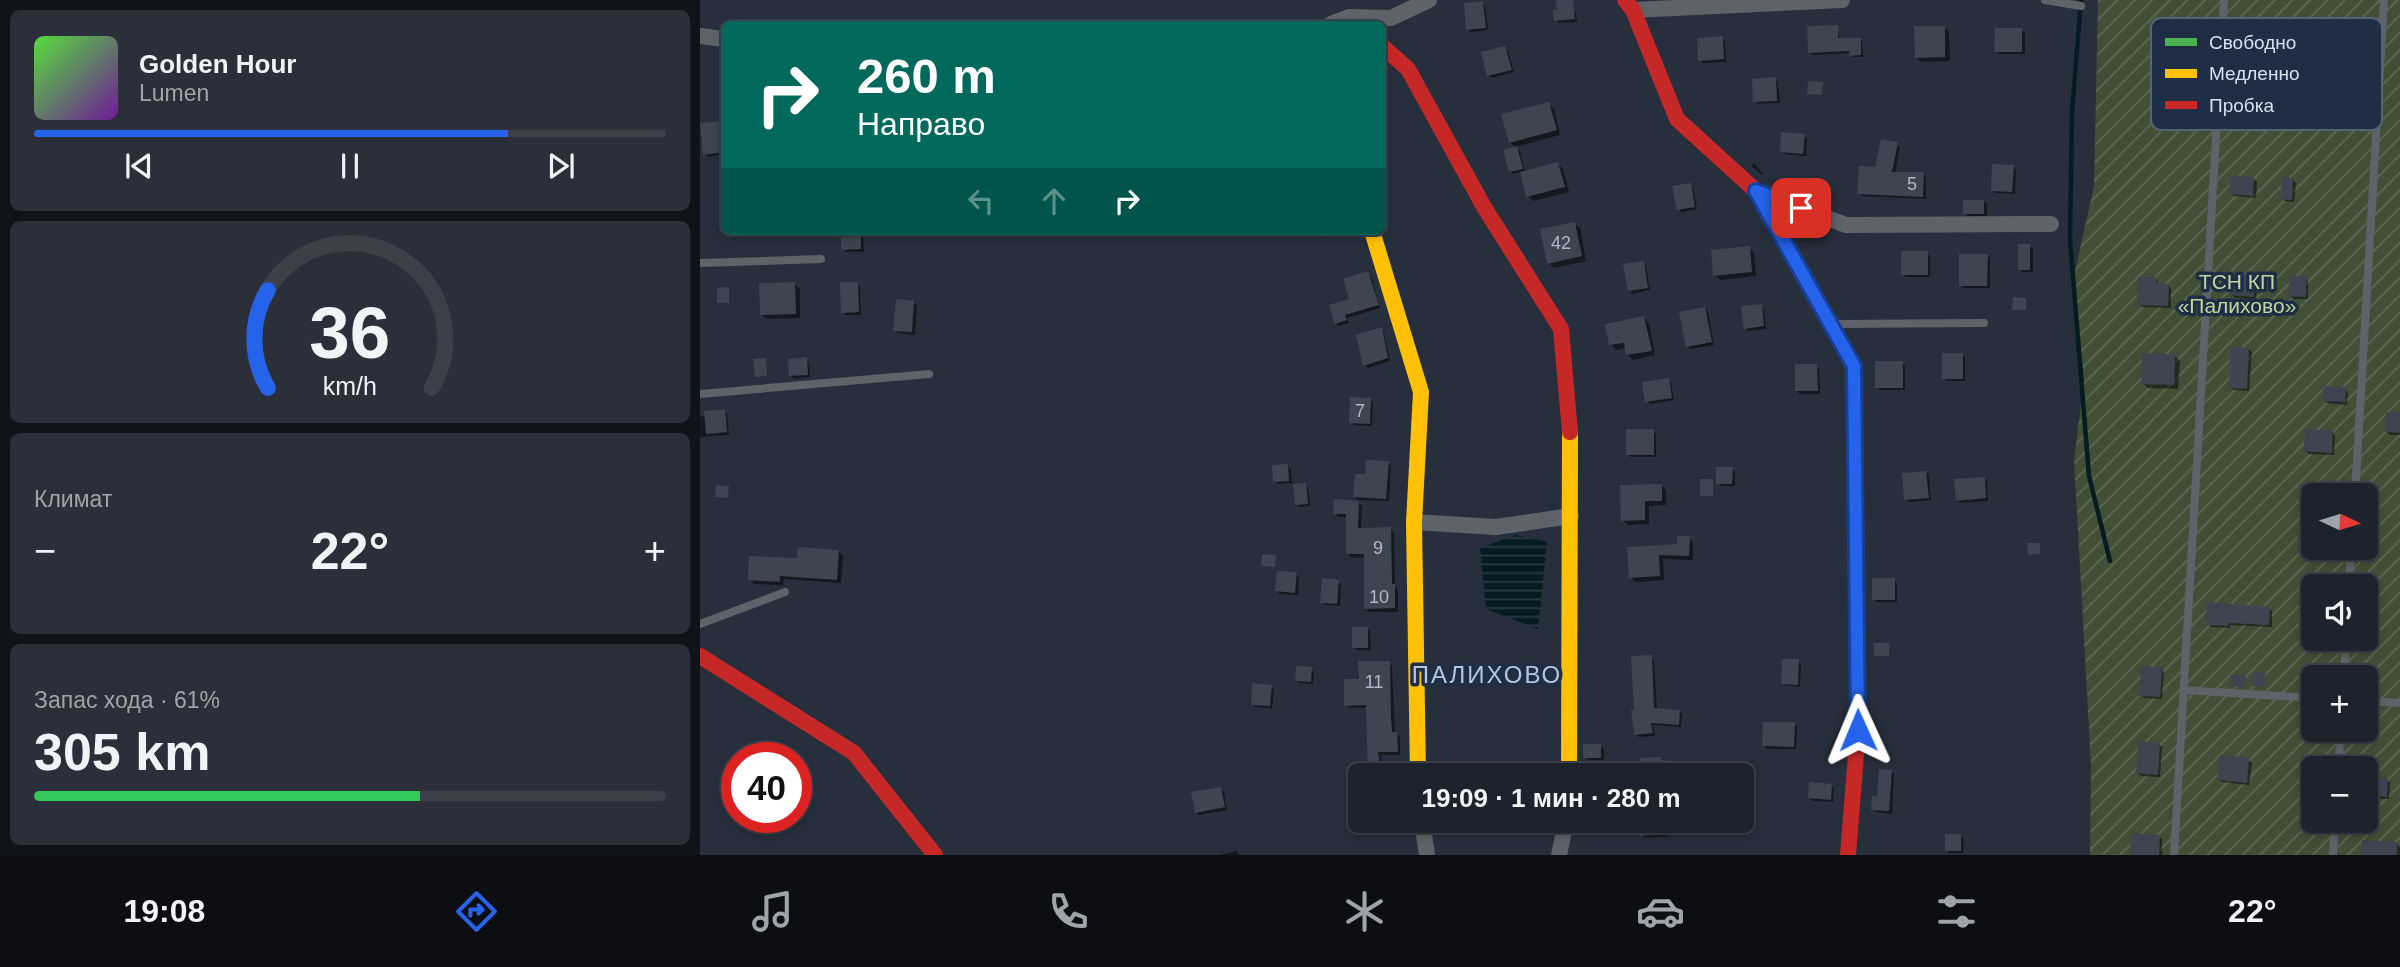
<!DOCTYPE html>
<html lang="ru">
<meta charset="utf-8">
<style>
body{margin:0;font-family:Helvetica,sans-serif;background:#2a2f39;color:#f1f3f6;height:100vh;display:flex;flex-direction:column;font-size:26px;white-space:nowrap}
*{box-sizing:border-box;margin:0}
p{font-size:23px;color:#a0a4aa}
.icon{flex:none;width:38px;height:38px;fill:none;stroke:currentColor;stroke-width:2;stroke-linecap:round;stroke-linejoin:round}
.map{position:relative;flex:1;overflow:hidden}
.details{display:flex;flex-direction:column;gap:10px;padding:10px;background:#101319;width:700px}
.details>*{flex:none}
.top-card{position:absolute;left:21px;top:21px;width:665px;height:214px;border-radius:10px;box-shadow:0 4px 10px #0003,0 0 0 2px #3b4049;background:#00695c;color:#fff;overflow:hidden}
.needle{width:46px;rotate:94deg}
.fabs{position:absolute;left:1601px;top:483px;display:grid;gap:14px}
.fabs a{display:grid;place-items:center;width:77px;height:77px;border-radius:10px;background:#1d232d;box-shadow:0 4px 10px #0003,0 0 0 2px #3b4049;font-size:35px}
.speed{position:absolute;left:21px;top:742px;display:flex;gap:14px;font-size:35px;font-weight:700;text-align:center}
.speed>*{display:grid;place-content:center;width:91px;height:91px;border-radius:50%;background:#1d232d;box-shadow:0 4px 10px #0003,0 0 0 2px #3b4049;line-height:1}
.speed .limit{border:10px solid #d22;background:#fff;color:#111}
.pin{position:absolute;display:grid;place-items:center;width:60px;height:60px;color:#fff;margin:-30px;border-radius:14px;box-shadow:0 4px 10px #0006}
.me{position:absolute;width:77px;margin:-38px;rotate:359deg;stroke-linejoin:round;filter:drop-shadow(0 0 5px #0008)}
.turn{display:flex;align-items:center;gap:24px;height:147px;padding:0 21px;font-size:32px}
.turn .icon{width:91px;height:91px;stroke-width:2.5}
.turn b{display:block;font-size:49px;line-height:60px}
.lanes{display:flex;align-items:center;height:66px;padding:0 21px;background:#0003;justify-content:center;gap:35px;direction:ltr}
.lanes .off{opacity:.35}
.big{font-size:52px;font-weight:800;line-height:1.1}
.details .widget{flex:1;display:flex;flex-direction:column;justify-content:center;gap:10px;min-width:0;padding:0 24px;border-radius:10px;background:#2a2f39}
.details .dial{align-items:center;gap:0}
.dial svg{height:182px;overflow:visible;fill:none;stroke:#3b4049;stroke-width:7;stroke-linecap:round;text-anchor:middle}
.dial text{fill:#f1f3f6;stroke:none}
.song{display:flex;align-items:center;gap:21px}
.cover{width:84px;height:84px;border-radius:10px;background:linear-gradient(135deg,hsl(110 70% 55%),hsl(280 70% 35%))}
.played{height:7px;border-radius:4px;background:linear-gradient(90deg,#2563eb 75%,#3b4049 75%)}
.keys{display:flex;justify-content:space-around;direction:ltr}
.heat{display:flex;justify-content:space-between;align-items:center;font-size:38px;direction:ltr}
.charge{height:10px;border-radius:5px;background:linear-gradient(90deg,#34c759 61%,#3b4049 0)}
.trip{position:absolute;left:648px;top:763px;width:406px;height:70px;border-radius:10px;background:#1d232d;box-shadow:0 4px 10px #0003,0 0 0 2px #3b4049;font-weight:800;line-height:70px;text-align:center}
.tabs{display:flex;height:112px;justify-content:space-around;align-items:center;background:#0c0e12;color:#a0a4aa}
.tabs .icon{width:49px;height:49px}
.tabs .on{color:#2563eb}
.tabs b{font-size:32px;color:#f1f3f6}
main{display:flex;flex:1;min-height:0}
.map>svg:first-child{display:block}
</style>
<main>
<section class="details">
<div class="widget">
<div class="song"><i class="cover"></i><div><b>Golden Hour</b><p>Lumen</p></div></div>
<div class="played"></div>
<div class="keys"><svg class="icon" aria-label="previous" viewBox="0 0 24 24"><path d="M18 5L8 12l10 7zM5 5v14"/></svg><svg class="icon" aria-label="pause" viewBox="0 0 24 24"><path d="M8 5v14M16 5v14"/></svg><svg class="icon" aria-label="next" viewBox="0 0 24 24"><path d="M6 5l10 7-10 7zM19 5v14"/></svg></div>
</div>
<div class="widget dial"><svg viewBox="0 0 100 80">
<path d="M14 69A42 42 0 1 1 86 69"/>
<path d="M14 69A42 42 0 0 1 14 26" stroke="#2563eb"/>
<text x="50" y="56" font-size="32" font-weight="700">36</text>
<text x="50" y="72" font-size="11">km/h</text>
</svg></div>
<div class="widget"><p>Климат</p>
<div class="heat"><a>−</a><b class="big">22°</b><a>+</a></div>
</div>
<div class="widget"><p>Запас хода · 61%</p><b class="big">305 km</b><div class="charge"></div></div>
</section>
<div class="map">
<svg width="1700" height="855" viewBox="0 0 1700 855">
<defs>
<pattern id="garden-furrows" width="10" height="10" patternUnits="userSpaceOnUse" patternTransform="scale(1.75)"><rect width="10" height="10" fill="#424f37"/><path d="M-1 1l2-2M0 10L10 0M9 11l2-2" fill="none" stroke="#5d6854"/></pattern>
<pattern id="water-rules" width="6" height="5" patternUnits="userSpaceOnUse" patternTransform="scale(1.75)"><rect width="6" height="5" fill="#051c20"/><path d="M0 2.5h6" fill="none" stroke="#293d41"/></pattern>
</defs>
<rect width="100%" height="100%" fill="#272f3c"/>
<path fill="url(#garden-furrows)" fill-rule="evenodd" d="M1398,0H1700V855H1390L1391,765L1374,460L1384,380L1372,285L1394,186ZM1614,495H1666V548H1614ZM1614,586H1666V639H1614ZM1614,677H1666V730H1614ZM1614,768H1666V821H1614Z"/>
<path fill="url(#water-rules)" d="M816,535L847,542L838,629L786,609L780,548Z"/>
<path fill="#0007" d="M782,3L785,6L788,30L771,32L768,29Z
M873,10L876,13L877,22L859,23L856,20Z
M1137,26L1140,40L1160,39L1162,42L1163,57H1153L1151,53L1112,55L1110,53Z
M1244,27L1249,32L1250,61L1221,62L1216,57Z
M1322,30L1325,33V54H1299L1296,51Z
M1022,38L1025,41L1026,62L1003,63L1000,60Z
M805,48L808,51L814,72L792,78L789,75Z
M1075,79L1078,82L1080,103L1058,104L1055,101Z
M849,104L854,109L860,135L815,147L820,151L825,172L858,164L863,169L869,192L833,201L828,196L822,172L813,174L810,171L817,148L810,142Z
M24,123V159L20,155L8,157L5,154L2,125Z
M1104,136L1107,139L1106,156L1085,154L1082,151Z
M1197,144L1200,147L1195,173H1223L1226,176V199L1162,196L1159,193Z
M1054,163L1063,174L1062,175L1051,166Z
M1313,167L1316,170L1315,194L1296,193L1293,190Z
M1554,179L1557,182L1556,198L1534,196L1531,193Z
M1593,180L1596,183L1594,202L1585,201L1582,198Z
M990,185L993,188L997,209L982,212L979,209Z
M1284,201L1287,204V216H1268L1265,213Z
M875,224L880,228L886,261L854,268L849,263Z
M622,231H647L626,238Z
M160,233L163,236L164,252H146L143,249Z
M1330,246L1333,249V272H1322L1319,269Z
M1049,248L1054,253L1056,276L1020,280L1015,275Z
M1227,253L1230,256V277H1206L1203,274Z
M1287,255L1290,258V288H1264L1261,285Z
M943,263L946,266L950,290L933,294L930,291Z
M668,273L671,276L680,308L647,318L649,323L639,326L636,323Z
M1554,277L1557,280L1556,299L1535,298L1532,295Z
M1605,278L1608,281V299H1593L1590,296Z
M1456,279L1459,285H1468L1471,288V308L1442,307L1439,304Z
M95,284L100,289V318L66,319L61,314Z
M157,284L160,287L161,315H146L143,312Z
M214,303L217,305L215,335L198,333L195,330Z
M1061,306L1064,309L1066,329L1048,331L1045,328Z
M1005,309L1008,312L1014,345L990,349L987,346Z
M944,318L949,323L955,355L933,360L928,355L927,347L916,350L911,345Z
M681,329L684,332L690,361L668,368L665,365Z
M1549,349L1552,352L1549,391L1533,390L1530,387Z
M1262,354L1265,357V381H1247L1244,378Z
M1475,356L1480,361L1478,389L1448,388L1443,383Z
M106,359L109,362L110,377L94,379L91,376Z
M1202,363L1205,366V390H1180L1177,387Z
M1116,366L1119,369L1120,394H1100L1097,391Z
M968,380L971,383L974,400L950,404L947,401Z
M1645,389L1648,392L1647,405L1627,403L1624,400Z
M670,400L673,403L672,426L654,425L651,422Z
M24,411L27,414L29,435L0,437V417Z
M1700,415V435H1690L1687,432Z
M953,431L956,434V457H931L928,454Z
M1632,432L1635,435L1634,455L1609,454L1606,451Z
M688,463L691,466L689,501L658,500L655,497L667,476Z
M588,466L591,469L592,483L578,484L575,481Z
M1032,469L1035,472V486H1021L1018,483Z
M1226,473L1229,476L1231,500L1209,502L1206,499Z
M1284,478L1287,481L1288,501L1260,503L1257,500Z
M605,485L608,488L610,506L600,507L597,504Z
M961,485L966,490V505L949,506V524L928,525L923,520Z
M658,502L662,506L661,530L690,529L694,533L695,587L698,590V612H669L666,608V557L652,558L648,554V517H638L635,513Z
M989,538L993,542V560L963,559L964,580L935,582L931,577L929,549L978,546Z
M1614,548H1622V554L1602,553L1599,550Z
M139,551L143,556L141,583L84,579L83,585L54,584L50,579L99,560Z
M596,574L599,577L598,595L580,594L577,591Z
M1194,580L1197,583V602H1177L1174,599Z
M638,581L641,584L640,606L625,605L622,602Z
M1569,608L1572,611V627L1530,625V628L1511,627L1508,624Z
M667,628L670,631L671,650H657L654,648Z
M951,657L954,660L957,710L979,711L982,714L981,727L953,725L955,736L939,737L936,734V711Z
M1098,661L1101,664L1100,687L1086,686L1083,683Z
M689,663L692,666L695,733L700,737V755H681L684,775H660V794L657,771L669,770L668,708H650L646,705L660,680Z
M611,669L614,672L613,684L599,683L596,680Z
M1461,669L1464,672L1462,699L1444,698L1441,695Z
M571,686L574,689L572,709L556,707L553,704Z
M1094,724L1097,727L1096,749H1067L1064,746Z
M1459,744L1462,747L1460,777L1441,776L1438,773Z
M901,746L904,749V760H888L885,757Z
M960,759L963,762L986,764L989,767L988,775H942V760Z
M1549,760L1552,763L1549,785L1522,782L1519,779Z
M1191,771L1194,774L1192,814L1176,812L1173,809Z
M1666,779L1687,780L1690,783L1689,799L1667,798Z
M1131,785L1134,788L1133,802L1113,801L1110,798Z
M521,789L524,792L527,810L499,815L496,812Z
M656,807H660V821L696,822L660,827L656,823Z
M941,821H969L970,836L944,838L942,836Z
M1261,836L1264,839L1263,853H1249L1246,850Z
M1459,836L1462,839V855H1432Z
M1697,844L1700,847V855H1663Z
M536,851L539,855H520Z"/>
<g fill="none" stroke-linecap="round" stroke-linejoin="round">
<path stroke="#051c20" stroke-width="4.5" d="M1381,0L1372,112L1370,239L1389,476L1410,561"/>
</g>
<path fill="#3e4550" d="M856,0H873L875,19L854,21L853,10H857Z
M783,1L786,28L766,30L764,3Z
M1138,25V38H1161V55L1149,56V51L1108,53L1107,26Z
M1214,26H1245V57L1215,58Z
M1295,28H1322V52H1294Z
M1023,36L1024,59L998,61L997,38Z
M805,46L812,70L787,76L781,52Z
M1076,77L1077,101L1053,102L1052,79Z
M1108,81L1123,82L1122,95L1107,94Z
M849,102L857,130L809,143L801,114Z
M24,121V152L3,155L0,123Z
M1081,132L1105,134L1103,154L1080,152Z
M1181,139L1198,142L1192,172H1224L1223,197L1157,194L1159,166L1175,167Z
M817,146L823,169L809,172L803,150Z
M858,162L865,187L826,197L820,172Z
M1292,164L1314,165L1312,192L1291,191Z
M1530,176L1554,177L1553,196L1529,194Z
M1582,177L1593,178L1592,200L1580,199Z
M991,183L995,207L977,210L972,186Z
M1263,200H1284V214H1263Z
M875,222L882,256L847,264L840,229Z
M141,231H161V249L141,250Z
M1318,244H1330V270H1318Z
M1050,246L1052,272L1013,276L1011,250Z
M1201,251H1228V275H1201Z
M1259,254H1288L1287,286H1259Z
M944,261L948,288L928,291L923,264Z
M668,271L679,305L645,315L647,320L635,324L629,305L649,299L643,279Z
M1531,274L1555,275L1554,297L1530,295Z
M1589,276H1606V297L1589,296Z
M1438,277H1456V283L1469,284L1468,306L1437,305Z
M95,282L96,314L60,315L59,283Z
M140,282H158L159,312L141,313Z
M29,287V303H17V288Z
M1313,297L1326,298V310H1312Z
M196,299L214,301L212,332L193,331Z
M1062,304L1064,326L1044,329L1041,306Z
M1005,307L1012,342L986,347L979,312Z
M944,316L952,351L926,355L924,343L909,345L905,324Z
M682,327L688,358L663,366L656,335Z
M1531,346L1549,348L1547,389L1529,388Z
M1242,353H1263V379H1242Z
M1442,353L1475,354L1474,385L1441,384Z
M107,357L108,375L89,376L88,359Z
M66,358L67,376L55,377L53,359Z
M1175,361H1203V388H1175Z
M1095,364H1117L1118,391H1095Z
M969,378L972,398L945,402L942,382Z
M1624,386L1646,387L1645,402L1622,401Z
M650,397L671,398L670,424L649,423Z
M25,409L27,432L6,434L4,411Z
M1686,412L1700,413V433L1685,432Z
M926,429H954V455H926Z
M1605,429L1633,431L1632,453L1604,451Z
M666,460L689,461L686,499L653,497L655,474H665Z
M588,464L589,481L573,482L572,465Z
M1016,467H1033L1032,484H1016Z
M1226,471L1229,498L1204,500L1202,473Z
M1285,477L1286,498L1256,501L1254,479Z
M1000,479H1013V496H1000Z
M606,483L608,504L595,505L593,484Z
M962,484V501H945V520L921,521L920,485Z
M16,485L29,486L28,498L15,497Z
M634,499L659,501L658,528L691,527L692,584H695V608L664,609V554H646V514H633Z
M1598,535L1614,536V551H1597Z
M977,536H990L989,556L959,555L960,576L929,578L927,547L977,544Z
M1327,543H1340V554L1328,555Z
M98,547L139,550L137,580L80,576V582L48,580L49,556L97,558Z
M562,554L576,555L575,567L561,566Z
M577,571L597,572L595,593L575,591Z
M622,578L639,580L637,604L620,603Z
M1172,578H1195V600H1172Z
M1507,602L1570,607L1569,625L1528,623V626L1506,625Z
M652,627H668V648H652Z
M1174,643H1189V656H1174Z
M952,655L954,708L980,710L979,725L951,723L953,733L934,735L931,710H934L931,656Z
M1082,659H1099L1098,685L1081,684Z
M658,661H690L691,718L692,732H697L698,752H678L682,775H668L666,705L644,706V679H659Z
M596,666L612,667L611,682L595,681Z
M1441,666L1462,667L1460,697L1439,696Z
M1553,672L1565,673L1564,687L1552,686Z
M1531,674L1546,675L1545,687L1530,686Z
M552,683L572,685L570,706L551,705Z
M1063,722H1095L1094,747L1062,746Z
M1438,741L1460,743L1458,775L1436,773Z
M883,744H901V758H883Z
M1520,755L1549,758L1547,783L1517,780Z
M961,757V760L987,762L986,775H940V758Z
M1179,769L1192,770L1189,811L1171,810L1172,796H1177Z
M1666,777L1688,778L1687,797L1666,796Z
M1109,782L1132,784L1131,800L1108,798Z
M521,787L525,807L495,813L491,792Z
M939,821H967L968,834L940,836Z
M1431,833L1460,835L1459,855H1430Z
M1245,834H1261V851H1245Z
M1662,840L1697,842V855H1661Z"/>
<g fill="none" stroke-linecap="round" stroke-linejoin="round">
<path stroke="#5d6368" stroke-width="8" d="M1345,0L1381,6
M0,263L121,259
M1134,324L1284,323
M0,394L229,374
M1655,495L1684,0
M1649,586L1651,548
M0,624L85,592
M1644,677L1646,639
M1483,690L1614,698
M1666,701L1700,703
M1638,768L1641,730
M1474,855L1524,0
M1633,855L1635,821"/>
<path stroke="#5d6368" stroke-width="16" d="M933,10L1142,0
M631,24L649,17L691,18L729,0
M0,36L24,39
M1056,191L1146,225L1351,224
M714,522L796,527L871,516
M722,821L727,855
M859,855L866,821"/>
<path stroke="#4caf50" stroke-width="16" d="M1154,383L1158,706"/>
<path stroke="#ffc107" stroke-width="16" d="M672,231L721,392L714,522L718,775
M869,775L870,432"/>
<path stroke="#c62828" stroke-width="16" d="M925,0L933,10L977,119L1056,191L1154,366V383
M682,46L708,69L784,207L861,329L870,432
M0,656L154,753L235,855
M1148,855L1158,730V706"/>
</g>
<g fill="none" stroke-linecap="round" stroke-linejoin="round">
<g stroke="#184099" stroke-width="18">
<path id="route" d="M1101,208L1056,191L1154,366L1158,730"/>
</g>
<use href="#route" stroke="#2563eb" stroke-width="12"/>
</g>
<g text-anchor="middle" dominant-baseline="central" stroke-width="7" stroke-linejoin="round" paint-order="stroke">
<g font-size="18" fill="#b0b9c7">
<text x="1212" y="184">5</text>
<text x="861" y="243">42</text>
<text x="660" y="411">7</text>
<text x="678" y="548">9</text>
<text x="679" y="597">10</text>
<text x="674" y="682">11</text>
</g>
<g font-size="21" fill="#bcd79d" stroke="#1f2e44">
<text x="1537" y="281">ТСН КП<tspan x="1537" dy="24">«Палихово»</tspan></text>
</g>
<g font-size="24" letter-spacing="2" fill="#b2c6e2" stroke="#1f2e44">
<text x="787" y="674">ПАЛИХОВО</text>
</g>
</g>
<rect x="1451" y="18" width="231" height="112" rx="10" fill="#1f2e44" stroke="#566377" stroke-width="2"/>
<rect x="1465" y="38" width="32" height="8" fill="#4caf50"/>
<rect x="1465" y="69" width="32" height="9" fill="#ffc107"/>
<rect x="1465" y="101" width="32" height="8" fill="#c62828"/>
<g font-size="19" fill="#d6e0ef">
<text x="1509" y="49">Свободно</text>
<text x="1509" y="80">Медленно</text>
<text x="1509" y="112">Пробка</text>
</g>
</svg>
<div class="fabs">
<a><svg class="needle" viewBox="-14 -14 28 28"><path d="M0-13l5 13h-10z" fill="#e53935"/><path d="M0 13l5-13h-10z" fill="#a0a4aa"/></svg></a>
<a><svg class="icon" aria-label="sound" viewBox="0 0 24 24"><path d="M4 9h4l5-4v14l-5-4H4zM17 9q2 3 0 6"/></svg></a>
<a>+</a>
<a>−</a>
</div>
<div class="speed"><div class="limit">40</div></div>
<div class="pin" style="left:1101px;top:208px;background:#d93025"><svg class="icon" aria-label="arrive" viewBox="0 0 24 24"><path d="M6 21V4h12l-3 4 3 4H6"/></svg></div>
<svg class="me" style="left:1158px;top:730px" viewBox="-20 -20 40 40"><path d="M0-17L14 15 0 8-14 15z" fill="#2563eb" stroke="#fff" stroke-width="4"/></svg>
<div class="trip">19:09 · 1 мин · 280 m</div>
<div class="top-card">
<div class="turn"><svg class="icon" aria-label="right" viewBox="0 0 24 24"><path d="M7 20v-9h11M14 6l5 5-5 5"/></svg><div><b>260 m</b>Направо</div></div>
<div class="lanes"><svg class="icon off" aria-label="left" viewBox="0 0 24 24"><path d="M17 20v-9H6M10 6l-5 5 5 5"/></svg><svg class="icon off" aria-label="ahead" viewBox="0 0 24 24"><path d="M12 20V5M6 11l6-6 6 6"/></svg><svg class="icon" aria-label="right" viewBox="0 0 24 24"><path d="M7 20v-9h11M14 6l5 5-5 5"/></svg></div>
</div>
</div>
</main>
<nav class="tabs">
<b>19:08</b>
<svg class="icon on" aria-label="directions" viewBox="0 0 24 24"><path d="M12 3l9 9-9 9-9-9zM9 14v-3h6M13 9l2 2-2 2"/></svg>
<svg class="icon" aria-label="music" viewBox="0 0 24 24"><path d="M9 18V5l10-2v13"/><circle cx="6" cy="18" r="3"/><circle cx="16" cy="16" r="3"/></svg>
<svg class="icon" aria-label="phone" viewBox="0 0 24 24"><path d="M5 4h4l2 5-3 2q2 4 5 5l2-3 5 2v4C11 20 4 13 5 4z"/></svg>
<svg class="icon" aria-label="climate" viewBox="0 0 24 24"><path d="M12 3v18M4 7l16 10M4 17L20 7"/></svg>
<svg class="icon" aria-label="car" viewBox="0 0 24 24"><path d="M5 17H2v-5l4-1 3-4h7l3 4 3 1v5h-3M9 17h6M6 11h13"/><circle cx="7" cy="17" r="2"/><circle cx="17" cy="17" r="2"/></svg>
<svg class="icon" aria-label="filters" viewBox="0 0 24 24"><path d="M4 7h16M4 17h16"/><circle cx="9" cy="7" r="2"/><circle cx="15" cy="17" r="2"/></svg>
<b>22°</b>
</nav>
